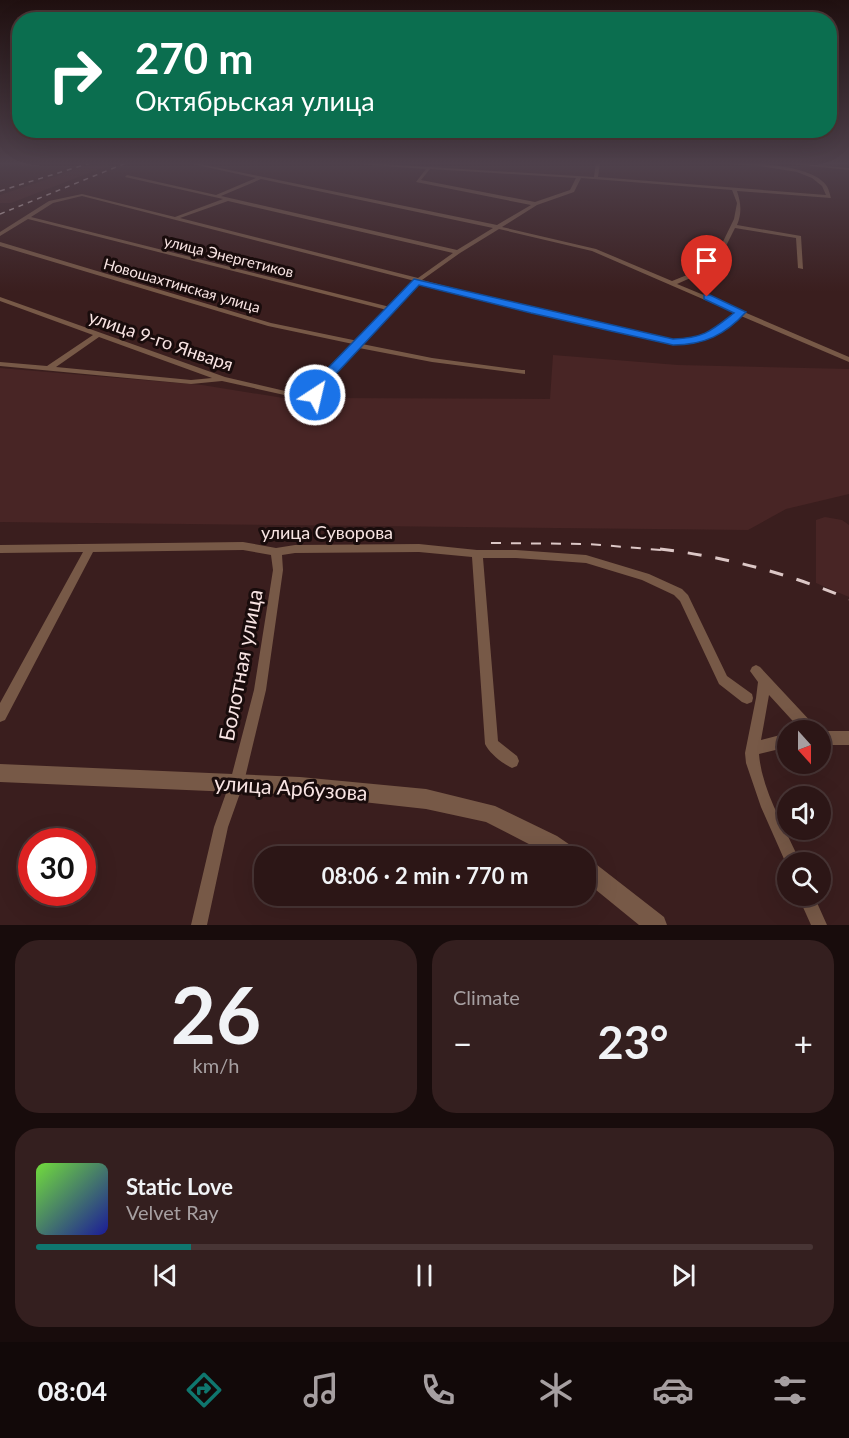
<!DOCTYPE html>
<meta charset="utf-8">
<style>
body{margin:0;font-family:Lato,sans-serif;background:#341f1f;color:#f1f3f6;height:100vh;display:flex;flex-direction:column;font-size:22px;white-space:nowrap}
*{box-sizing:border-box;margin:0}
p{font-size:20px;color:#a69fa1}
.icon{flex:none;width:33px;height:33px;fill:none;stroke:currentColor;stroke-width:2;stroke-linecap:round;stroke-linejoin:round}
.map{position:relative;height:925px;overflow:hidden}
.sheet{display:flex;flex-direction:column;gap:15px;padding:15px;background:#180c0c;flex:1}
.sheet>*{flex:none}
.top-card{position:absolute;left:12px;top:12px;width:825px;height:126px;border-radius:24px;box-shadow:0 6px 24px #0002,0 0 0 2px #483535;background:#0b6e4f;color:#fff;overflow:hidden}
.needle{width:39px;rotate:159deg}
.fabs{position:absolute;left:777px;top:720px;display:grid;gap:12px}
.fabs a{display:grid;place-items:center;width:54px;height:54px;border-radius:50%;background:#2c1616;box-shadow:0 6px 24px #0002,0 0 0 2px #483535;font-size:30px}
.speed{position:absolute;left:18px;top:828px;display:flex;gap:12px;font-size:30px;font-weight:700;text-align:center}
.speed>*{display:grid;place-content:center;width:78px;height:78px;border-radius:50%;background:#2c1616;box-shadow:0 6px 24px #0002,0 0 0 2px #483535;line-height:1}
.speed .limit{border:9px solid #d22;background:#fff;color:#111}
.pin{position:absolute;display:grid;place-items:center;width:51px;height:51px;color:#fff;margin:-62px -26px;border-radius:50% 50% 50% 0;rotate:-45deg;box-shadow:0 0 6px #0007}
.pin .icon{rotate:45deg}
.me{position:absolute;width:66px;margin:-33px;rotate:35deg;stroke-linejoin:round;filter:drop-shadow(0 0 4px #0008)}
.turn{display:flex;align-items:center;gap:21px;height:126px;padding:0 24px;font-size:27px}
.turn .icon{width:78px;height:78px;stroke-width:2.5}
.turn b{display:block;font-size:42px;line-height:51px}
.big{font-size:45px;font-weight:700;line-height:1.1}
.sheet .card{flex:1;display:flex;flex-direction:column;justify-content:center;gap:9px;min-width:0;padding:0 21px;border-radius:24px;background:#341f1f}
.sheet .dial{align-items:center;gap:0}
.dial b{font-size:78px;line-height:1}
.song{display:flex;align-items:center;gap:18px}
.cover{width:72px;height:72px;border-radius:9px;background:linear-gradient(135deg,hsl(100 70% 55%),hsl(240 70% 35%))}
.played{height:6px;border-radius:3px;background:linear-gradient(90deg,#0f766e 20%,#483535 20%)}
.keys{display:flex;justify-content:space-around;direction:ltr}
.heat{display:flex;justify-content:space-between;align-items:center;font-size:33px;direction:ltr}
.sheet .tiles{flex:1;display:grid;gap:15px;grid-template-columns:1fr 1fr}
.card:last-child{grid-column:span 2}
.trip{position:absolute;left:254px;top:846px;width:342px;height:60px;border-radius:24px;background:#2c1616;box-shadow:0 6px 24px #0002,0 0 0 2px #483535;font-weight:700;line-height:60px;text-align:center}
.tabs{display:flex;height:96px;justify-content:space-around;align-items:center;background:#120909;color:#a69fa1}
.tabs .icon{width:42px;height:42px}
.tabs .selected{color:#0f766e}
.tabs b{font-size:27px;color:#f1f3f6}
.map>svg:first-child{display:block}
</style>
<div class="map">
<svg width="849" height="925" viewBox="0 0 849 925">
<rect width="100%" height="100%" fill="#3a1e1e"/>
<path fill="#482525" d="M95,163H115L11,203H0V195Z
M553,355L678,365L849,369V494L786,509L748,530L0,522V368L202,385L302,401L322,398L550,399Z
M825,517L842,520L849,525V597L816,583V520Z"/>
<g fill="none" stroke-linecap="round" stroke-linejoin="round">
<path fill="#775947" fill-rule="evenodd" d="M188,163H195L497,225L531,205L416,182L426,169L344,163H364L594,177L596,163H600L598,177L826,195L822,186L812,178L797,172L760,166L710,163C737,162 809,162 826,185C829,189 830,195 831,198L737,191C741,203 742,213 737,225L801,236L803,269L798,268L796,238L735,228L719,260L706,271L677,284L740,310L743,311L744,312L849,357V362L741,316C718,335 704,344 673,344L531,312L419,283L362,344L432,358L522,370H525V374L432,362L359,348L333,376L318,397L298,398L222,381L191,384L0,366V362L47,366L93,335L0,301V297L225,377L298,394L313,393L327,372L353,344L268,326L0,246V242L271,323L358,341L387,310L28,219L0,236V232L49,201L82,194L175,217L223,199L125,177L127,175L216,195L256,178ZM430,169L576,178L570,190L535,202L421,180ZM581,178L732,190L737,203L734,219L715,258L702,269L672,281L596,249L502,227L537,205L574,192ZM261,179L493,228L457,250L221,196ZM82,196L415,281L390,307L31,217L53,203ZM228,201L453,253L418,278L180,218ZM499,229L592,251L735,313C714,331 702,340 673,340L532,308L422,280L460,253ZM99,337L212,378L191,380L56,367Z
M781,163H795L849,168V170Z
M243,542L276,548L295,545L419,544L477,550H516L586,555L649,574L682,589L688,595L727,676L752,694L753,698L752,702L747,704L742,702L719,684L680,601L674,595L642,580L586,563L516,558H483L498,741L517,756L519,761L517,766L512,768C503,764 489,753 485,744L472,557L419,552L295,553L282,555L283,570L266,690L244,782L228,827L207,925H191L214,827L230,782L254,690L273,570L271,555L243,550L93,552L5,720L0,722V703L83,552L0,553V545Z
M756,665L760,667L814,725L816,730H801L769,695L761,740L788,733V747L759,754C762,792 785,827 800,862H788V868L761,807L746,763L745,753L756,698L758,682L750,671L752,667Z
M820,731H849V745H820Z
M798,896H814L827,925H811Z"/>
<path fill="#775947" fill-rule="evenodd" d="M0,764L300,777L426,789L495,806L557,836L576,849L579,856H552L486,822L426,809L300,795L0,782Z
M585,858L592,861L664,917L667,925H639L585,881Z"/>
<path stroke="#dcc7c6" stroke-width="1.5" stroke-dasharray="5 5" stroke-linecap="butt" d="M0,191L90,163
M0,214L126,163"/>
<path stroke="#dcc7c6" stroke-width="2" stroke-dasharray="10 10" stroke-linecap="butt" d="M491,543L589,544L673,551"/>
<path stroke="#dcc7c6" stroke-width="3" stroke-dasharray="14 14" stroke-linecap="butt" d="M660,549C726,557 787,573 849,599"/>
</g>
<linearGradient id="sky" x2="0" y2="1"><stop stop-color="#201010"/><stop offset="0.56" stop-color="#4f414c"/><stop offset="1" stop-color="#4f414c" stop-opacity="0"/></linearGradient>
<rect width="849" height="292" fill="url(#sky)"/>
<path fill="#1a73e8" stroke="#114b97" stroke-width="1.5" d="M414,279L673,339C704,338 711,331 734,313L704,299V295H710L746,312C725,335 704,345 673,345L531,313L419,285L334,376L319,398H311L309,395L325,371Z"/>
<g text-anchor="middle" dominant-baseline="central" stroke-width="6" stroke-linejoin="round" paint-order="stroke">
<g font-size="15" fill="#f8e4e3" stroke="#190c0c">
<text transform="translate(229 256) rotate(14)">улица Энергетиков</text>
<text transform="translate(182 285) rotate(16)">Новошахтинская улица</text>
</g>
<g font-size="18" fill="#f8e4e3" stroke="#190c0c">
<text transform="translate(161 340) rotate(19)">улица 9-го Января</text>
<text x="327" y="532">улица Суворова</text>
</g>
<g font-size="21" fill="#f8e4e3" stroke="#190c0c">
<text transform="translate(240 665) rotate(-79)">Болотная улица</text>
<text transform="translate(291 787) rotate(4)">улица Арбузова</text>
</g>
</g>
</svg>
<div class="fabs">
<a><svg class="needle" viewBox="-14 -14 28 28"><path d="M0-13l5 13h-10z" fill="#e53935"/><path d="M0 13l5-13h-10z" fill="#a69fa1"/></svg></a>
<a><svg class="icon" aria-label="sound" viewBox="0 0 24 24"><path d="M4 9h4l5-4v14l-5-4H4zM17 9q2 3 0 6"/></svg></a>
<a><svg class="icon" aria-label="search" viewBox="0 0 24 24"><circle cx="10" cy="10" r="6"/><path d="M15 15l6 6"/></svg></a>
</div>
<div class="speed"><div class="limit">30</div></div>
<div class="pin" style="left:707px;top:297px;background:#d93025"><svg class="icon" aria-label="arrive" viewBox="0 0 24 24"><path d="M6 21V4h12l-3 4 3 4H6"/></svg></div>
<svg class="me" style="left:315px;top:395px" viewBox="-20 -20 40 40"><circle r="17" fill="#1a73e8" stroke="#fff" stroke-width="3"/><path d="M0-11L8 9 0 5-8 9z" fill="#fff"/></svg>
<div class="trip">08:06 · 2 min · 770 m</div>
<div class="top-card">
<div class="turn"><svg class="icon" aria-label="right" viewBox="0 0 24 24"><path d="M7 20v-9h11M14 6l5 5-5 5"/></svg><div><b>270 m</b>Октябрьская улица</div></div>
</div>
</div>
<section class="sheet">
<div class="tiles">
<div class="card dial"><b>26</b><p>km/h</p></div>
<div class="card"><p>Climate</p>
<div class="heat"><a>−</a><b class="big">23°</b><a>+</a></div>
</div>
<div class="card">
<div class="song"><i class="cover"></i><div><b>Static Love</b><p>Velvet Ray</p></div></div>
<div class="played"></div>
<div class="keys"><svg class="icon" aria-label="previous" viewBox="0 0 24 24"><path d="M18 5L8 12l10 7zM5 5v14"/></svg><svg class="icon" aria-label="pause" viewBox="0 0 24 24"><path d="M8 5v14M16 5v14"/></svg><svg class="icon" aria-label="next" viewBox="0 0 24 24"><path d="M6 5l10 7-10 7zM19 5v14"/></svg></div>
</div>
</div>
</section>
<nav class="tabs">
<b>08:04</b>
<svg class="icon selected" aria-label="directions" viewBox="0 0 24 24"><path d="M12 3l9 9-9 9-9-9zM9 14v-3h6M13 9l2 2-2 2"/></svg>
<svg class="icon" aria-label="music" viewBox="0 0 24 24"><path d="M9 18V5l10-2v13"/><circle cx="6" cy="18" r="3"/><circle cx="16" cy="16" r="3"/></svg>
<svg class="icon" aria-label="phone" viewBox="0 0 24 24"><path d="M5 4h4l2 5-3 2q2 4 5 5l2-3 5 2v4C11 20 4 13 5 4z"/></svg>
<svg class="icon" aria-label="climate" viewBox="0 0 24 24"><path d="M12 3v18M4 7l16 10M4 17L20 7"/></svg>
<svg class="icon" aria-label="car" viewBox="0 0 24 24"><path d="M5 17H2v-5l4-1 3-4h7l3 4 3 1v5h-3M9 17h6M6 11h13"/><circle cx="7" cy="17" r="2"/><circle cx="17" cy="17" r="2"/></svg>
<svg class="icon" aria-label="filters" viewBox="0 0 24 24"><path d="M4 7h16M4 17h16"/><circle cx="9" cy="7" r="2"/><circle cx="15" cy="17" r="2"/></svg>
</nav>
